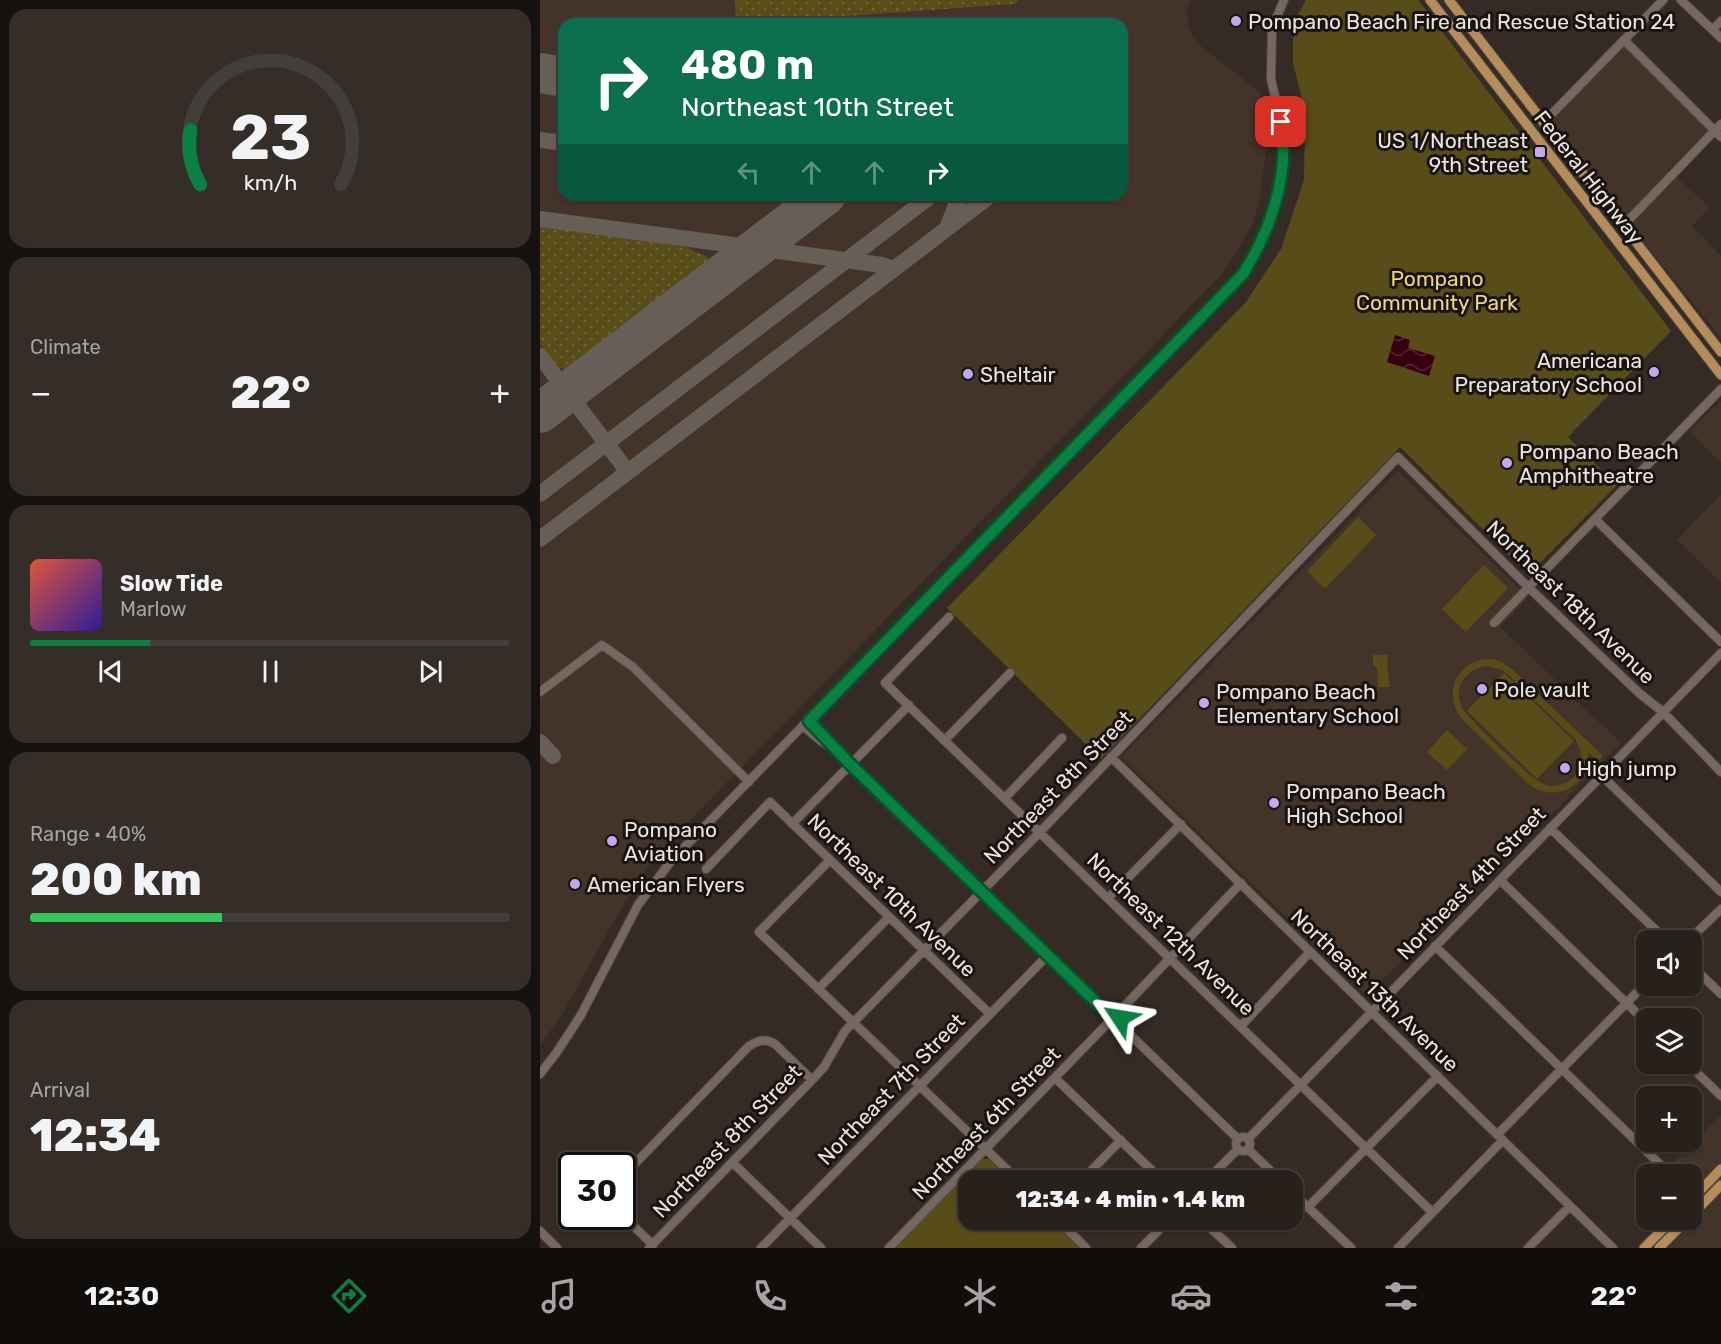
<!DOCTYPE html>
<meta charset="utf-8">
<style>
body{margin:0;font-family:Rubik,sans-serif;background:#342d28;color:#f1f3f6;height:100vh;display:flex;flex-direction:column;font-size:22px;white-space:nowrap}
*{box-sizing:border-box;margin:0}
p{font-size:20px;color:#a5a3a3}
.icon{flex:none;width:33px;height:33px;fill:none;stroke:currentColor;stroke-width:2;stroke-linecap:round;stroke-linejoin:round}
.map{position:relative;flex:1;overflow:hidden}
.side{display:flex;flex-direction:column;gap:9px;padding:9px;background:#16120f;width:540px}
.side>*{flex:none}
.banner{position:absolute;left:18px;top:18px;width:570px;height:183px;border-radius:18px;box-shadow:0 2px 4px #0004,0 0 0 2px #443e3a;background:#0b6e4f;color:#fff;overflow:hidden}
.fabs{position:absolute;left:1096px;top:930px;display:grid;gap:12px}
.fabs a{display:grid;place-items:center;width:66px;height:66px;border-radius:12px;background:#28201b;box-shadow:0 2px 4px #0004,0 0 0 2px #443e3a;font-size:30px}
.speed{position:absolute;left:18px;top:1152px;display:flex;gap:12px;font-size:30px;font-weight:700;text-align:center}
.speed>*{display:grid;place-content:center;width:78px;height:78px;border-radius:50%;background:#28201b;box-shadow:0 2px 4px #0004,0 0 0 2px #443e3a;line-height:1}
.speed .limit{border:3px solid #111;border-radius:9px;background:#fff;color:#111}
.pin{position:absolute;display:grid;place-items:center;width:51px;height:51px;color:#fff;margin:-26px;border-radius:12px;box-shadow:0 3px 9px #0006}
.me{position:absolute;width:66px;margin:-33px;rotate:303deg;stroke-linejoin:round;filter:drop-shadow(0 0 4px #0008)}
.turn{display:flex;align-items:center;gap:21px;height:126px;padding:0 24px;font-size:27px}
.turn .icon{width:78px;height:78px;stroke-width:2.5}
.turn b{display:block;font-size:42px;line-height:51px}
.lanes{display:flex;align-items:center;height:57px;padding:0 24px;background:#0003;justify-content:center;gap:30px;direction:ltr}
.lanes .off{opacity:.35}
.big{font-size:45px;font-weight:800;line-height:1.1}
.side .card{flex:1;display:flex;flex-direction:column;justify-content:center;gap:9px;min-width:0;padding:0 21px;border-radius:18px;background:#342d28}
.side .dial{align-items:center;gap:0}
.dial svg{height:156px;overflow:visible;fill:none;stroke:#443e3a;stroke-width:7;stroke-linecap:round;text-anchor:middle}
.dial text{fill:#f1f3f6;stroke:none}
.song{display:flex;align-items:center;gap:18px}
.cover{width:72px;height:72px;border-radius:9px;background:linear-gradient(135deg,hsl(10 70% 55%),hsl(250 70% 35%))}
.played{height:6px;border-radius:3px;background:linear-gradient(90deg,#0b8043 25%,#443e3a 25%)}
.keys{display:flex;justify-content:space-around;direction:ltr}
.heat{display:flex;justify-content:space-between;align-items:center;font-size:33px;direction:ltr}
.charge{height:9px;border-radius:4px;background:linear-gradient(90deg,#34c759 40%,#443e3a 0)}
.trip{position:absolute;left:418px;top:1170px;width:345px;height:60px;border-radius:18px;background:#28201b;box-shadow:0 2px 4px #0004,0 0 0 2px #443e3a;font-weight:800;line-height:60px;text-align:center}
.menu{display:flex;height:96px;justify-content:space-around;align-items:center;background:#100d0b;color:#a5a3a3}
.menu .icon{width:42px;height:42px}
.menu .selected{color:#0b8043}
.menu b{font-size:27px;color:#f1f3f6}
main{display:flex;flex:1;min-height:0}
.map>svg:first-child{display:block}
</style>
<main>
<section class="side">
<div class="card dial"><svg viewBox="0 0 100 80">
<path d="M14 69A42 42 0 1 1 86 69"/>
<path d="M14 69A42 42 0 0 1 9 41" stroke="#0b8043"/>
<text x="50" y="56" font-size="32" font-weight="700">23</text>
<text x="50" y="72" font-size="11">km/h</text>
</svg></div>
<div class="card"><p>Climate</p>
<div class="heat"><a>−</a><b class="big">22°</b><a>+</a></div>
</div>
<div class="card">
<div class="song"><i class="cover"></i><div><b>Slow Tide</b><p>Marlow</p></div></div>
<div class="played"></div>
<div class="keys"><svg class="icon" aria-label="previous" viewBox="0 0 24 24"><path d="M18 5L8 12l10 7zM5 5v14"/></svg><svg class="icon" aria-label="pause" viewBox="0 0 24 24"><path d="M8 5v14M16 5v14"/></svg><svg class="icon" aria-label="next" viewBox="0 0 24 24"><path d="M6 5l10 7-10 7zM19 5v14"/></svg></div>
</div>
<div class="card"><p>Range · 40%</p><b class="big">200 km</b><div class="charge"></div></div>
<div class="card"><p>Arrival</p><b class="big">12:34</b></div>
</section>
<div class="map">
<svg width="1181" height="1248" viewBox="0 0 1181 1248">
<defs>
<pattern id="grass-dots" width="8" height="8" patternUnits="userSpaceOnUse" patternTransform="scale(1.5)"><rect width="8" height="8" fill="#584d19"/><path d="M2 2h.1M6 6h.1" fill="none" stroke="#70663a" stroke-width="1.8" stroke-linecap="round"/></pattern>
<pattern id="water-waves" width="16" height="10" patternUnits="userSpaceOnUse" patternTransform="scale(1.5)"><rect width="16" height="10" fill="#370011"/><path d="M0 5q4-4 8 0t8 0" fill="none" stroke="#542533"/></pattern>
</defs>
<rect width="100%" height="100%" fill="#362b24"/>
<path fill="#433328" d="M0,0H195L196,24H24V195H582V24H199L475,4L479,0H651L647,9L648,25L652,36L662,47L720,93L726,111L727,145L721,190L713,224L682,274L155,815L113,860L79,912L24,1011L0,1046Z
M1085,45L1168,131L1128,170L1170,207L1152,226L1181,256V338L1008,123Z
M1181,401V463L1150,431Z
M858,471L988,597L960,627L1081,743L1005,821L1000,817L827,996L581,757Z
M1181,494V583L1137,540Z
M1181,1115V1248H1128L1169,1206L1152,1190V1174H1136L1129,1168Z"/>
<path fill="url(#grass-dots)" d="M195,0H479L475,4L199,24H196Z
M0,227L81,235L143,246L168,257V265L28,370L17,367L0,344Z"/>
<path fill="#584d19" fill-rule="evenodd" d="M766,0H878L1131,331L1028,437L1077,485L992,571L984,570L860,447L561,759L407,608L706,302L741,249L764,180L765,123L761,95L753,63V40L757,17Z
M818,517L836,535L785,589L767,571Z
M944,565L968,588L926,632L902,609Z
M833,655H848L847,667L850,687H838L837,668L833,665Z
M953,659L963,663L972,669L1063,756L1058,761L1048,752C1049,765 1045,777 1034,785C1024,793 1010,795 999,790C987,785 979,774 970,766C954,751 939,735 923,720C900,694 918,657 953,659ZM947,666L960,669L967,674L1036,740C1041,750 1043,760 1038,771C1031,783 1016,789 1003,784C993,781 929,719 923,709C911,689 926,668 947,666Z
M964,673L1034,741L997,779L927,711Z
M907,730L927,749L907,770L887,752Z
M442,1159H449L471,1180H429V1220H511L541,1248H354Z"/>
<path fill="url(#water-waves)" d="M855,335L870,340L868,348L895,356L889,376L847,362Z"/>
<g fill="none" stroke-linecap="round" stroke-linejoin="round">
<path stroke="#685e58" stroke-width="16" d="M0,140L24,143
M0,219L342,265L353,269
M407,228L420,195
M0,356L88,472
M0,494L392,195
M0,539L451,195
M0,742L13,756"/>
<path stroke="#685e58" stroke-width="40" d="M0,73L24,77
M0,413L286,195"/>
<g stroke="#544944" stroke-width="10">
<path id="minor" d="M1141,0L1181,38
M1173,29L1181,21
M1084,40L1181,137
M1003,123L1123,0
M1083,226L1181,124
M1055,519L1181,642
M409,617L345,683L892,1212
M954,623L1181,389
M0,692L62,645L93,667L209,782
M269,721L311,765L568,1013
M263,726L282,742L292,747
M405,740L470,673
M571,757L1073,1248
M1061,775L1181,892
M465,798L522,738
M252,824L369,705
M1010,828L1126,940
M290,860L219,932L478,1180
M166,869L230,802L450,1014
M960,880L1107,1023
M568,898L641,824
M1149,940L1181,909
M895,946L1130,1174
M1152,966L1181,994
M278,989L349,917
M578,1013L701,883
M578,1023L698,1139
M701,1026L770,952
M1148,1064L1181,1096
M0,1074L17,1052L41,1015L98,905L131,861L703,274L720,247L734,209L742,172L744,136L731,79L732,28L744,0
M515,1078L622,1180
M957,1135L1107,982
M696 1144a7 7 0 1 1 14 0a7 7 0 1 1-14 0Z
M708,1139L1181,653
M708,1149L740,1180
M193,1163L281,1248
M82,1177L209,1046C219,1040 225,1038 235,1044L272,1080
M542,1180L581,1140
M667,1180L698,1149
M753,1193L811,1248
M768,1207L898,1076
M82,1215L113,1245
M518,1220L546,1248
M662,1220L692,1248
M0,1231L17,1248
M109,1248L272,1080L284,1067L305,1031L500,832L858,457L983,582L1099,693L1123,712L1181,772
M221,1248L508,955
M349,1248L568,1023
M601,1248L629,1220
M858,1248L963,1140
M988,1248L1030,1206"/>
</g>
<g stroke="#544944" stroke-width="11">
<path id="major" d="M890,0L1181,375
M909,0L1181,352
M1152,1199L1181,1169
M1152,1215L1181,1185
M1104,1248L1132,1220
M1119,1248L1147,1220"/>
</g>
<use href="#minor" stroke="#766861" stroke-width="8"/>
<use href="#major" stroke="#b48d5b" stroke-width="9"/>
</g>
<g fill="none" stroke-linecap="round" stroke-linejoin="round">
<g stroke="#07532c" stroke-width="15">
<path id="route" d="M580,1018L577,1012L573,1011L568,1013L558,1004L311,765L269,721L703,274C731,229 750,175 741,122"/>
</g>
<use href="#route" stroke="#0b8043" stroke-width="10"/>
</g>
<g fill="#c1a8f3" stroke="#1a1411" stroke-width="2">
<circle cx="696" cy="21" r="6"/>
<rect x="994" y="146" width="12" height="12" rx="3"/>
<circle cx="1114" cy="372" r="6"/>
<circle cx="428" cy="374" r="6"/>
<circle cx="967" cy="463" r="6"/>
<circle cx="942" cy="689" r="6"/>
<circle cx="664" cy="703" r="6"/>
<circle cx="1025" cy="768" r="6"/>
<circle cx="734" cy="803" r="6"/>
<circle cx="72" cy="841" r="6"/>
<circle cx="35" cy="884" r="6"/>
</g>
<g text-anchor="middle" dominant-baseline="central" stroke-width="6" stroke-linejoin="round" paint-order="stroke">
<g font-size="21" fill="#ece4e0" stroke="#1a1411" text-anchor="start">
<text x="708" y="21">Pompano Beach Fire and Rescue Station 24</text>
<text x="988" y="140" text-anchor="end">US 1/Northeast<tspan x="988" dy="24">9th Street</tspan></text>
<text x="1102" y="360" text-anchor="end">Americana<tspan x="1102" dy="24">Preparatory School</tspan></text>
<text x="440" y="374">Sheltair</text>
<text x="979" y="451">Pompano Beach<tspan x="979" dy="24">Amphitheatre</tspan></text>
<text x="954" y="689">Pole vault</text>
<text x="676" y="691">Pompano Beach<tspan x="676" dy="24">Elementary School</tspan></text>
<text x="1037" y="768">High jump</text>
<text x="746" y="791">Pompano Beach<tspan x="746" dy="24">High School</tspan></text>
<text x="84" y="829">Pompano<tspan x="84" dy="24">Aviation</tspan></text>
<text x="47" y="884">American Flyers</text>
</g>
<g font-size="21" fill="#ece4e0" stroke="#1a1411">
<text transform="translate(1049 177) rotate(52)">Federal Highway</text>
<text transform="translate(1031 602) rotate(44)">Northeast 18th Avenue</text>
<text transform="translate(518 787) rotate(-46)">Northeast 8th Street</text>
<text transform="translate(931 883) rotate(-46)">Northeast 4th Street</text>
<text transform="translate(352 895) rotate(44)">Northeast 10th Avenue</text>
<text transform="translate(631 934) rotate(44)">Northeast 12th Avenue</text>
<text transform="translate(835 990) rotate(44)">Northeast 13th Avenue</text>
<text transform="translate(351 1089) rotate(-46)">Northeast 7th Street</text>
<text transform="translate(446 1123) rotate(-46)">Northeast 6th Street</text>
<text transform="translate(187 1141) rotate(-46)">Northeast 8th Street</text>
</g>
<g font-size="21" fill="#efd875" stroke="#1a1411">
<text x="897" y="278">Pompano<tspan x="897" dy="24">Community Park</tspan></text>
</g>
</g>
</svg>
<div class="fabs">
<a><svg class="icon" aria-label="sound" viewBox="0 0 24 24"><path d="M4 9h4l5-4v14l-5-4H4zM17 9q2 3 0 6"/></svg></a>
<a><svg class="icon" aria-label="layers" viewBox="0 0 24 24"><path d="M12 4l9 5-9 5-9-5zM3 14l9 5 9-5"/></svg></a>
<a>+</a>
<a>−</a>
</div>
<div class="speed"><div class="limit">30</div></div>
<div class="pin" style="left:741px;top:122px;background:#d93025"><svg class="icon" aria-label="arrive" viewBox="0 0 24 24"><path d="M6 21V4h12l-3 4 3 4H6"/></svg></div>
<svg class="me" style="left:580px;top:1018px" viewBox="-20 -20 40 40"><path d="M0-17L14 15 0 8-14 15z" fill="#0b8043" stroke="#fff" stroke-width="4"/></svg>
<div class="trip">12:34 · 4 min · 1.4 km</div>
<div class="banner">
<div class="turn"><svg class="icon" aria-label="right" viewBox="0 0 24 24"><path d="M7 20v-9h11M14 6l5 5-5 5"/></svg><div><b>480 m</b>Northeast 10th Street</div></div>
<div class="lanes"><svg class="icon off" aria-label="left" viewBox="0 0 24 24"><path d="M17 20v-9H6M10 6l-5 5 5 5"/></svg><svg class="icon off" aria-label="ahead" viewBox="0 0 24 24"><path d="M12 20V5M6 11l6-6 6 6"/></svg><svg class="icon off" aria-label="ahead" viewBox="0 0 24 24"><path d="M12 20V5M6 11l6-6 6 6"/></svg><svg class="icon" aria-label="right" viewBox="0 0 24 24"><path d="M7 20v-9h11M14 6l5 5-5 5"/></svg></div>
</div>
</div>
</main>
<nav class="menu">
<b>12:30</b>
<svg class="icon selected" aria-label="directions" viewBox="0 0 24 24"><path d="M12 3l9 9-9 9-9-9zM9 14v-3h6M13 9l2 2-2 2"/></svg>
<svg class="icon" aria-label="music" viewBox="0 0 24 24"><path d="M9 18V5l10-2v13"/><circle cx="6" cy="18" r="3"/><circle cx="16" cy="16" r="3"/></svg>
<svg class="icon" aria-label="phone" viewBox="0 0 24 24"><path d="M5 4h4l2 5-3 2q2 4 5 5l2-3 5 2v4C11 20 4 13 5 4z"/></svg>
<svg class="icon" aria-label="climate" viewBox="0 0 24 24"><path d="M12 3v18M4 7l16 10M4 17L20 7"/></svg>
<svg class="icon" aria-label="car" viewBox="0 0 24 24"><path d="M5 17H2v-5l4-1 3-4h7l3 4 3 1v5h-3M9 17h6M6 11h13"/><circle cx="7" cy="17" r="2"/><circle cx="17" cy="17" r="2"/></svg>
<svg class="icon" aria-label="filters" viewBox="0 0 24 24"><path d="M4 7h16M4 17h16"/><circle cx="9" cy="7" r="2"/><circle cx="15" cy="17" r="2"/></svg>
<b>22°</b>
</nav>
